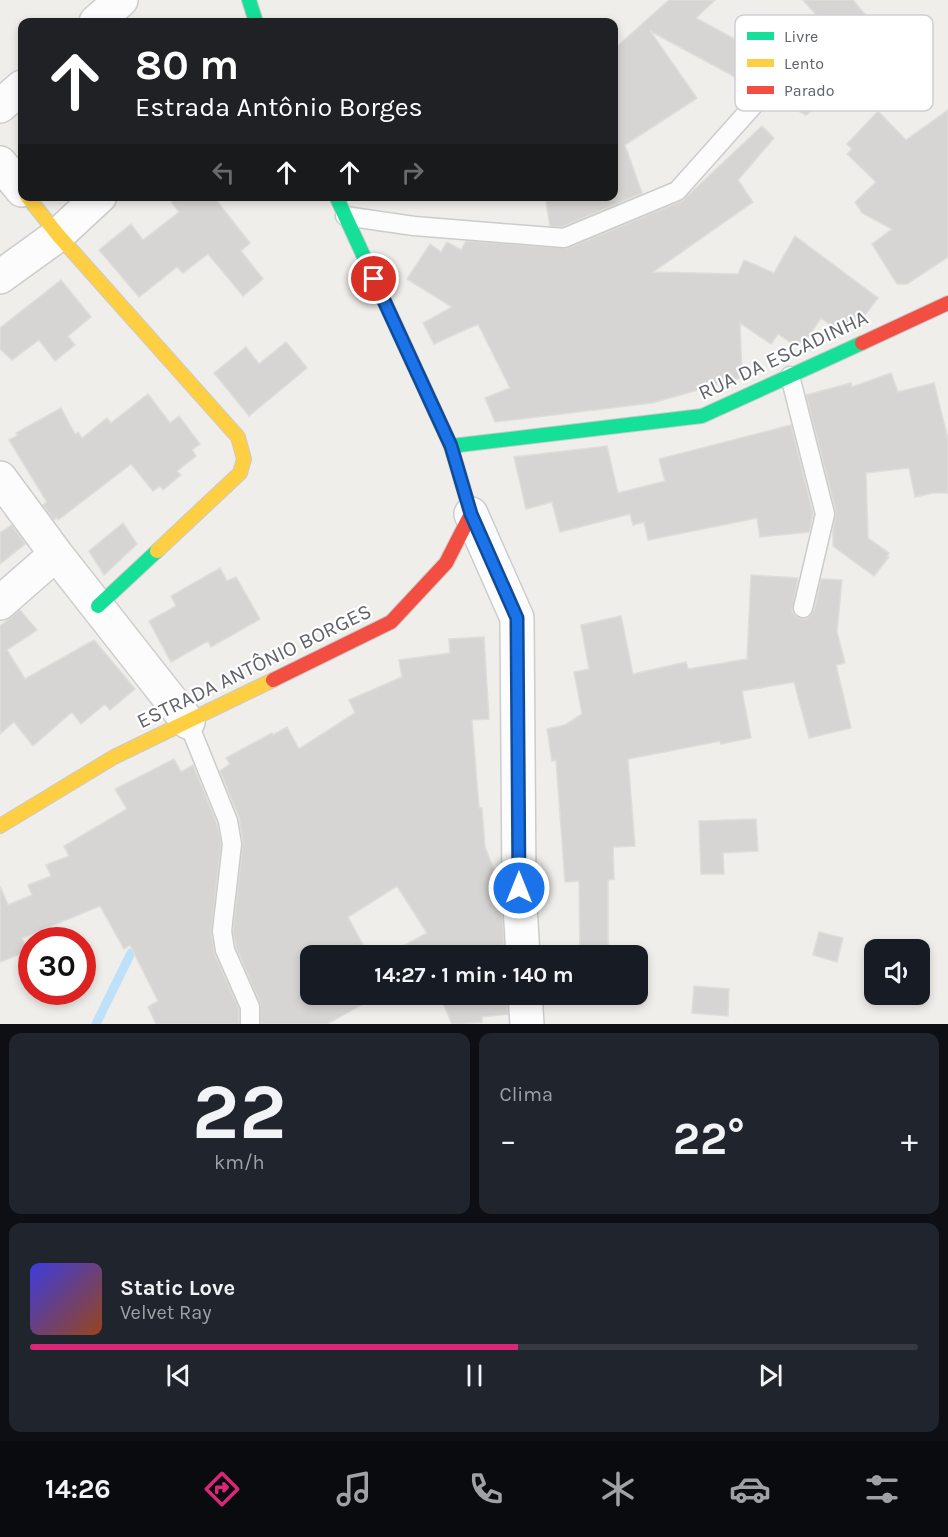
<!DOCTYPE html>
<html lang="pt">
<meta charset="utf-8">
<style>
body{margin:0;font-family:Karla,sans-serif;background:#20242c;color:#f1f3f6;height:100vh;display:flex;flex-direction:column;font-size:22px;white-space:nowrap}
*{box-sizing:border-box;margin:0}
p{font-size:20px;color:#9ea1a6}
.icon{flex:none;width:33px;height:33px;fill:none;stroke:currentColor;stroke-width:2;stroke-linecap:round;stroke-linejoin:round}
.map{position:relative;height:1024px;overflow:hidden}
.details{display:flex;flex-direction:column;gap:9px;padding:9px;background:#0d0f14;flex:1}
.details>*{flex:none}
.banner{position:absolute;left:18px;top:18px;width:600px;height:183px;border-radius:12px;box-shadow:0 3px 9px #0003;background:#202124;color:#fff;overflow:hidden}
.fabs{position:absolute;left:864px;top:939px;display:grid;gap:12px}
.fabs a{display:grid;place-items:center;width:66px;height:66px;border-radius:12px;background:#171b24;box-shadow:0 3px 9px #0003;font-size:30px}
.speed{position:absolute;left:18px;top:927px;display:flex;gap:12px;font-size:30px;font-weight:700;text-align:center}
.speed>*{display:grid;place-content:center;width:78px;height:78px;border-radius:50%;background:#171b24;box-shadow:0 3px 9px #0003;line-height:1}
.speed .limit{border:9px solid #d22;background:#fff;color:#111}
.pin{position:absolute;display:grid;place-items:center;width:51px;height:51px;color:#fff;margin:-26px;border:3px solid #fff;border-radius:50%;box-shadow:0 2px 6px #0007}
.me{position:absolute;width:66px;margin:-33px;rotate:0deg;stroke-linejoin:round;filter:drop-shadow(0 0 4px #0008)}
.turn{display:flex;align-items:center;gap:21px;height:126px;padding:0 18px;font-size:27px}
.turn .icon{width:78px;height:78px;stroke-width:2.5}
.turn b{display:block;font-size:42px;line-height:51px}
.lanes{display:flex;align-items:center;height:57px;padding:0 18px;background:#0003;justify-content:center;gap:30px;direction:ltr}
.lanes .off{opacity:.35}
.big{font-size:45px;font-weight:700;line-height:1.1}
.details .card{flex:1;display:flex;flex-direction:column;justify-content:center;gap:9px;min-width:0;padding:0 21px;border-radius:12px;background:#20242c}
.details .dial{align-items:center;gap:0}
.dial b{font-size:78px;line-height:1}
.song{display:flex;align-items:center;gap:18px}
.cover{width:72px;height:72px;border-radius:9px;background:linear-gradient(135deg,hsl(240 70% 55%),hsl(20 70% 35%))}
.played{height:6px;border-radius:3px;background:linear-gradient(90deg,#db2777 55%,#363941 55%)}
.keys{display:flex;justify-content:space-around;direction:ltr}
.heat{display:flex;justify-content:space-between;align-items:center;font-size:33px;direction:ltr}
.details .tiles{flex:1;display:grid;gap:9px;grid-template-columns:1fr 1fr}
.card:last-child{grid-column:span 2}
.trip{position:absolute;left:300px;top:945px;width:348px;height:60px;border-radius:12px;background:#171b24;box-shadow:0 3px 9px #0003;font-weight:700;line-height:60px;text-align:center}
.tab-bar{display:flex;height:96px;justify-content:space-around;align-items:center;background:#090b0e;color:#9ea1a6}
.tab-bar .icon{width:42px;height:42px}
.tab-bar .on{color:#db2777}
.tab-bar b{font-size:27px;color:#f1f3f6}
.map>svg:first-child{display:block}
</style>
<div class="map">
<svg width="948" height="1024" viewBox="0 0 948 1024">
<rect width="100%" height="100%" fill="#efeeea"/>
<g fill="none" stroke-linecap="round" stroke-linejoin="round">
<path stroke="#bfe0f9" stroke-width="9" d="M96,1024L131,953"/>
</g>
<path fill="#d6d5d3" stroke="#deddd9" stroke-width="1.5" d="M669,0H715L696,18L753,49L737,78L650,31L697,98L625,145L642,193L562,227L550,226L545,196H614V49Z
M803,0H853L893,48L840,89L815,62L841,43Z
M810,80L834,93L806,115L785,104Z
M948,110V257L907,284H897L872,244L892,229L862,213L855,202L876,182L847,154L852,149L847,144L878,111L906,140Z
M762,126L774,138L738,180L753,202L653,272L738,274L744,260L774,273L795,236L878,298L859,323L840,332L821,318L800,349L778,334L771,344L740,323L742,377L737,379L652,403L495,422L485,398L510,388L478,324L434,344L423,323L452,307L407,279L430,244L441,252L447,242L461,250L466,241L568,248L682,201Z
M167,196H213L250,243L241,251L263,279L243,296L208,254L183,273L177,267L139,297L99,250L131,224L143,240L179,212Z
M61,280L91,317L68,336L75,345L55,361L39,340L12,360L0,349V328Z
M286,342L307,368L249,416L214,373L246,347L259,364Z
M891,373L898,392L934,383L948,439V493H933L915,497L909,468L866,473L868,538L889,553L887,556L889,557L874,576L833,546V530L836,511L806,395L851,383L852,387Z
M148,394L170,423L179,416L200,444L192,450L196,456L177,471L181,475L163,490L160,486L153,491L131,464L58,520L57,517L54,520L43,505L47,502L9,440L18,435L16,433L61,408L75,434L78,432L82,438L107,418L111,423Z
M791,425L813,514L809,532L760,537L757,518L648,540L644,522L633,525L630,514L560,532L552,502L526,509L514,457L607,446L618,493L665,481L659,459Z
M123,523L137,544L104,575L89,551Z
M12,525L25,544L0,564V533Z
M220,568L227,581L236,577L260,619L211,647L208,641L171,662L149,621L176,606L171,596Z
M751,575L798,578L792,611L795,616L801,619H807L814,611L821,579L842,580L837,632L845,663L836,665L851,728L809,738L794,682L742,691L751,738L721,744L720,741L628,759L635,846L613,847L614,879L608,880V956H580L579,881L565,882L556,760L552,761L547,729L565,725L582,714L574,672L589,669L581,625L621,616L633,674L686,662L688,669L747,659Z
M20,610L37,630L7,650L25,679L94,640L135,689L110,710L105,704L81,724L72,712L33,746L14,722L0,734V626Z
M484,637L489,719L472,720L479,808H482L485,847L500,885L504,945L466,956H385L427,933L397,886L348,917L369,956H310V994H381L327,1024H261L260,1003L236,947L233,931L243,842L239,817L220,771L230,764L226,758L272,733L273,735L287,727L299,749L355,713L349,700L402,677L399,660L450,653L449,639Z
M174,759L181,772L193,765L217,824L221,844L211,933L215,955L239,1009V1024H156L148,1007L158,1001L130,945L124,949L100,906L22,938L28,951L0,962V886L8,905L32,895L28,885L51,876L46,865L69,856L64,846L127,809L115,789Z
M756,819L758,851L723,853L724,874H701L699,821Z
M819,932L843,938L837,962L813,955Z
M694,986L729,989L728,1016L692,1013Z
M439,994H506L508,1014L482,1017V1022L452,1024Z"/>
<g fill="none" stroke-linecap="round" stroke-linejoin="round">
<g stroke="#cbcccc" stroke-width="21">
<path id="lane" d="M345,216L414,226L564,238L677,191L776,80
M790,376L825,514L803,608
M188,722L228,821L232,844L222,931L225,950L250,1007V1024"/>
</g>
<g stroke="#cbcccc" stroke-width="36">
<path id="street" d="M96,22L121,0
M0,106L22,87
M0,163L22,190
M0,277L58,235L100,196
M0,478L56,554L188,722
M471,514L517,618L519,888L523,956
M0,603L56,554
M525,994L527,1024"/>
</g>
<g stroke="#cacacb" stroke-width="16">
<path id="fast" d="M249,0L256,22
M336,196L434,409
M451,446L702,416L862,343
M98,606L157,551"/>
</g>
<g stroke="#cacacb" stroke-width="16">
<path id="slow" d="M27,196L58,235L238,437L244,459L240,473L157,551
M0,826L114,757L273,680"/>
</g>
<g stroke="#cacacb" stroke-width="16">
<path id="jam" d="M862,343L948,303
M273,680L391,622L446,563L471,514L451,446L434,409"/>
</g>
<use href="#lane" stroke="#fdfcfc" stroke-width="18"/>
<use href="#street" stroke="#fdfcfc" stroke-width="33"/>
<use href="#fast" stroke="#16e098" stroke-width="14"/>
<use href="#slow" stroke="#ffcf43" stroke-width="14"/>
<use href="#jam" stroke="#f24e42" stroke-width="14"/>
</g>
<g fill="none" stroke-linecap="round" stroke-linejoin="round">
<g stroke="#114b97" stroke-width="15">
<path id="route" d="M374,279L451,446L471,514L517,618L519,888"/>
</g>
<use href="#route" stroke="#1a73e8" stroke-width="10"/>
</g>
<g text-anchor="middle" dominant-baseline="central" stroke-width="4.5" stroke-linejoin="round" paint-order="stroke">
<g font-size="21" fill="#5f6368" stroke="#fff">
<text transform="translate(783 355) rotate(-25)">RUA DA ESCADINHA</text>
<text transform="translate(254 666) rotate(-26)">ESTRADA ANTÔNIO BORGES</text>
</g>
</g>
<rect x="735" y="15" width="198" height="96" rx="9" fill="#fff" stroke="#cfd0d2" stroke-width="1.5"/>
<rect x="747" y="32" width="27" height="8" fill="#16e098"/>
<rect x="747" y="59" width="27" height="8" fill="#ffcf43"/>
<rect x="747" y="86" width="27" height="8" fill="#f24e42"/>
<g font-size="16" fill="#5f6368">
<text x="784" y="42">Livre</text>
<text x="784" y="69">Lento</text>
<text x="784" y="96">Parado</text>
</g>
</svg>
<div class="fabs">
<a><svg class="icon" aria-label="sound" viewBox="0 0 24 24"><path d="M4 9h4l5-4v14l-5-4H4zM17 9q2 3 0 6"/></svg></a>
</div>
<div class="speed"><div class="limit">30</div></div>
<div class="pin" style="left:374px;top:279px;background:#d93025"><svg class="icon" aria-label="arrive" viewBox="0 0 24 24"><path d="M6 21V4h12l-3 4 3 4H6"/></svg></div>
<svg class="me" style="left:519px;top:888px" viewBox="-20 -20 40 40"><circle r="17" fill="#1a73e8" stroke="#fff" stroke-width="3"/><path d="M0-11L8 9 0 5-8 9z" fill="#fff"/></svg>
<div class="trip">14:27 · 1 min · 140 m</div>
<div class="banner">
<div class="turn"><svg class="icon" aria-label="ahead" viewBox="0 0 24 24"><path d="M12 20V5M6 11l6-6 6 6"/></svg><div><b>80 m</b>Estrada Antônio Borges</div></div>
<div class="lanes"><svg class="icon off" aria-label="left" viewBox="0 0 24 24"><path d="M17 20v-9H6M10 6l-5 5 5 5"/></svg><svg class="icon" aria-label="ahead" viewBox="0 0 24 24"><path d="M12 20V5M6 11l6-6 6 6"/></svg><svg class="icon" aria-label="ahead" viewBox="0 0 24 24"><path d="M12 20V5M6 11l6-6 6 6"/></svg><svg class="icon off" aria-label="right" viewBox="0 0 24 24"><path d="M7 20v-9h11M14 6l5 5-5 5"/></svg></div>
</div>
</div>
<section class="details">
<div class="tiles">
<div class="card dial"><b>22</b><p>km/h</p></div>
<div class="card"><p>Clima</p>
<div class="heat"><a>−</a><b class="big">22°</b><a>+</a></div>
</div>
<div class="card">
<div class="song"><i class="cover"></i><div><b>Static Love</b><p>Velvet Ray</p></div></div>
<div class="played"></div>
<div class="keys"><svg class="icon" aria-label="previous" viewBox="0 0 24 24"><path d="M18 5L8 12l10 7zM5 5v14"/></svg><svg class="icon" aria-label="pause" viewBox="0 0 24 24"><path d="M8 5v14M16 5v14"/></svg><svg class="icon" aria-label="next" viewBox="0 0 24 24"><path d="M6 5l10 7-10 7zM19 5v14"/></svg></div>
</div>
</div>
</section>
<nav class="tab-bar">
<b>14:26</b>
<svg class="icon on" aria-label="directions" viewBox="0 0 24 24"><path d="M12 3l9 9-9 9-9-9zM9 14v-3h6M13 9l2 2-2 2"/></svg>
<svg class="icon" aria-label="music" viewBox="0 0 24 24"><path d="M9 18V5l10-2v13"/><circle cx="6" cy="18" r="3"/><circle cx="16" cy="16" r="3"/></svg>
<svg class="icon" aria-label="phone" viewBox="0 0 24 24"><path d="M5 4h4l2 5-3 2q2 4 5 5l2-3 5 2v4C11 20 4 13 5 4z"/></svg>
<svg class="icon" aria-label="climate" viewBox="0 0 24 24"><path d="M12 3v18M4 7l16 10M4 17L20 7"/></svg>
<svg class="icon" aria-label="car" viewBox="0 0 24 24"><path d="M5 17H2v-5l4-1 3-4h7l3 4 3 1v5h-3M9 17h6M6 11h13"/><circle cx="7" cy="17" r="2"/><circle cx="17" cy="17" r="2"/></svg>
<svg class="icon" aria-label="filters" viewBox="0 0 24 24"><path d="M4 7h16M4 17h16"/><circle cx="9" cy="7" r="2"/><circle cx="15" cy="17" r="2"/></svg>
</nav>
